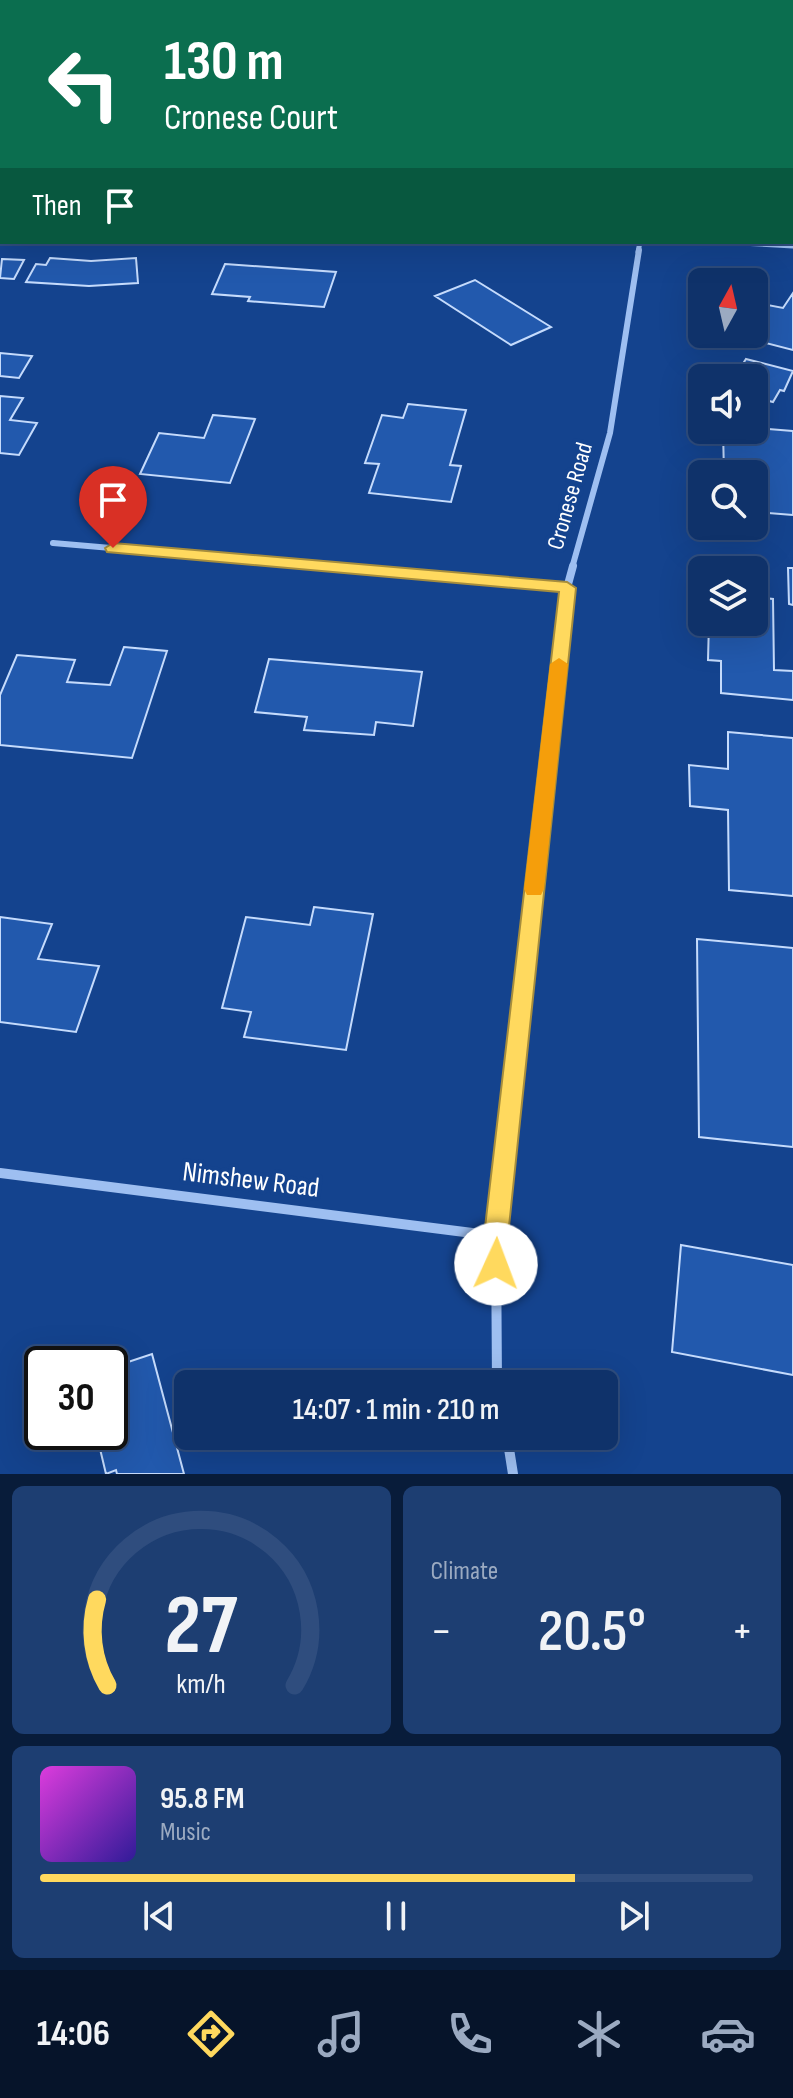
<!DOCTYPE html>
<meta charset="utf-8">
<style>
body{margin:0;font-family:"Sofia Sans Condensed",sans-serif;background:#1d3e72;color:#f1f3f6;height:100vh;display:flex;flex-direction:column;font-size:30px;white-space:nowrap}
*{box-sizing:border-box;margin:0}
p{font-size:26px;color:#9baac1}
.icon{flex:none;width:44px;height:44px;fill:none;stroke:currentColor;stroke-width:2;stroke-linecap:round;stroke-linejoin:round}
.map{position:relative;height:1474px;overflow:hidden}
.side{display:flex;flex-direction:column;gap:12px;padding:12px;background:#081c3a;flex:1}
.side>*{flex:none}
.hud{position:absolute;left:0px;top:0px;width:794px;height:244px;box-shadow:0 8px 32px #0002,0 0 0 2px #2f4d7e;background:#0b6e4f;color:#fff;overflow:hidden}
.needle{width:52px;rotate:8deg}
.controls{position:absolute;left:688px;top:268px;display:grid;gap:16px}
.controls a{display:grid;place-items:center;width:80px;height:80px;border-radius:12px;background:#0f326a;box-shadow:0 8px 32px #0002,0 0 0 2px #2f4d7e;font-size:40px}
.speed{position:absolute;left:24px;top:1346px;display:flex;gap:16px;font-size:40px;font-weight:700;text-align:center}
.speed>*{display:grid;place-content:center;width:104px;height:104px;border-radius:50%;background:#0f326a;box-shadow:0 8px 32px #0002,0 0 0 2px #2f4d7e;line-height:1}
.speed .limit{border:4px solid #111;border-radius:12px;background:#fff;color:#111}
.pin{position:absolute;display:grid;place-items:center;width:68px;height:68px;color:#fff;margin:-82px -34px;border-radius:50% 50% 50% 0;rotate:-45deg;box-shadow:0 0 8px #0007}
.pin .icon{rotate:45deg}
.me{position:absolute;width:88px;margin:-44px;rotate:2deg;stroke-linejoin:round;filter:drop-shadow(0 0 6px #0008)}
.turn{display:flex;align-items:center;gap:28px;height:168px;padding:0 32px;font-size:36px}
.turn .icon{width:104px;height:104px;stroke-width:2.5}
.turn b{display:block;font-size:56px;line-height:68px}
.then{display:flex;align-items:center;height:76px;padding:0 32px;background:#0003;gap:16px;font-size:30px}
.big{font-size:60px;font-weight:600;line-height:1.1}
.side .widget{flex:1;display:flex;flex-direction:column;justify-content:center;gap:12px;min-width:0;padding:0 28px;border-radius:12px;background:#1d3e72}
.side .dial{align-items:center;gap:0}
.dial svg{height:208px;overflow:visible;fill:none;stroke:#2f4d7e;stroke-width:7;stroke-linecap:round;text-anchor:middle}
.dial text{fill:#f1f3f6;stroke:none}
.song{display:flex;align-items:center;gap:24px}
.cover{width:96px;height:96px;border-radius:12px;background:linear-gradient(135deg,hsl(300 70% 55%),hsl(250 70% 35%))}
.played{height:8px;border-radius:4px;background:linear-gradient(90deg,#ffd95e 75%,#2f4d7e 75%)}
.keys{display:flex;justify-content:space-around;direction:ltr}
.heat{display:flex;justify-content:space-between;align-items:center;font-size:44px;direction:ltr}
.side .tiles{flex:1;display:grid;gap:12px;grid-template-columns:1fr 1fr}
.widget:last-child{grid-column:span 2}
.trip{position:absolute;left:174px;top:1370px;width:444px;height:80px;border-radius:12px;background:#0f326a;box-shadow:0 8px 32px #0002,0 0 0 2px #2f4d7e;font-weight:600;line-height:80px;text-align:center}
.dock{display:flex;height:128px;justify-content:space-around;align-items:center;background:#06142a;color:#9baac1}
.dock .icon{width:56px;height:56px}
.dock .active{color:#ffd95e}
.dock b{font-size:36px;color:#f1f3f6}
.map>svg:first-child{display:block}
</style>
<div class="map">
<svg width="793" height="1474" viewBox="0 0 793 1474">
<rect width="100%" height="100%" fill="#14438e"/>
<path fill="#2259ad" stroke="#c5dbfc" stroke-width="2" d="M50,258L91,261L136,258L138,283L89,286L26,282L36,264L46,265Z
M2,259L24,260L14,279L0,278Z
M225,264L336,272L324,307L248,301L250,297L212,294Z
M475,280L551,327L511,345L435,296Z
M793,293V350L746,338L749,334H754V326L768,305L783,308Z
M0,353L32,356L19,378L0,376Z
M746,359L793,371L784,391L780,390L773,402L754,397V378H734Z
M0,396L23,398L10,420L37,423L19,455L0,453Z
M408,404L466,410L450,465L461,466L451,502L369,493L379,464L365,463L382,415L403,418Z
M213,415L255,419L230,483L140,474L159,433L204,438Z
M754,428L793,431V515L754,512V474H724L723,430Z
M788,568H793V605L789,604Z
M754,597L773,599L774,670L793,671V700L721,693V661L708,660L709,622H754Z
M124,647L167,651L132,758L0,745V695L17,655L75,660L67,682L110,685Z
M269,659L422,672L413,726L376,722L374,735L304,730L307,717L255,712Z
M728,732L793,738V896L729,890L728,810L690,806L689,765L728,769Z
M314,907L373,914L346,1050L244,1037L251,1012L222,1008L246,917L310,925Z
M0,917L52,924L38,959L99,966L76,1032L0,1022Z
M697,939L793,948V1147L699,1137Z
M681,1245L793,1265V1375L672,1352Z
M152,1354L184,1474H117L116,1470L106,1474L96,1432H110V1368Z"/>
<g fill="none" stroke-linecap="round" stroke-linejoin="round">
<path stroke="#9ebff1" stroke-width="5" d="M379,0L421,2
M723,242L793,246
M638,252L640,242"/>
<path stroke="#9ebff1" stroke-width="6" d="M53,543L343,568
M572,568L610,433L639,250"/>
<path stroke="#9ebff1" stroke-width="8" d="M320,566L567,588
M525,969L567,588L573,566"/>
<path stroke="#9ebff1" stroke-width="10" d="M0,1173L496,1236
M497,1384L496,1236L525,967
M507,1436L513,1474"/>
</g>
<path fill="#ffd95e" stroke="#a68d3d" stroke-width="2" d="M113,543L567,582L576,588L508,1236V1264L504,1271L496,1275L488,1271L484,1264V1236L559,592L107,552L105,548Z"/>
<path fill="#f59e0b" d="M559,658L568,664L544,889L541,895H527L524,889L550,664Z"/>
<g text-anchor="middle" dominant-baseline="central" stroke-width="8" stroke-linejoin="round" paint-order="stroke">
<g font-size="24" fill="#fff" stroke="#14438e">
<text transform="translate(570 496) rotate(-74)">Cronese Road</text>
</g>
<g font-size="28" fill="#fff" stroke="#14438e">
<text transform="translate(251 1180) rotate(7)">Nimshew Road</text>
</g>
</g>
</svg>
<div class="controls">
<a><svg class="needle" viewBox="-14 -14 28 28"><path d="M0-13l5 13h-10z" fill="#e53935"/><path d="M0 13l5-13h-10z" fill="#9baac1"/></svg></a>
<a><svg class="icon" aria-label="sound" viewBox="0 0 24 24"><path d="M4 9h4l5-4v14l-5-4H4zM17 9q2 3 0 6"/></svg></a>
<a><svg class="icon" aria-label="search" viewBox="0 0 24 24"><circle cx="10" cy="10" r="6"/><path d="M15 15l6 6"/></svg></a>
<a><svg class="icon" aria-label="layers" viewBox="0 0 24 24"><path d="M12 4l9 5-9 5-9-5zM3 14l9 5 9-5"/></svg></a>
</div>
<div class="speed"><div class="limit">30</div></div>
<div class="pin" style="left:113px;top:548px;background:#d93025"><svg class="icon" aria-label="arrive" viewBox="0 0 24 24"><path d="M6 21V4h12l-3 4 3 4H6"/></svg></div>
<svg class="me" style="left:496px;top:1264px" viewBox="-20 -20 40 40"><circle r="19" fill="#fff"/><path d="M0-13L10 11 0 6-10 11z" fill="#ffd95e"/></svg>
<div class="trip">14:07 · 1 min · 210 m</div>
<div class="hud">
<div class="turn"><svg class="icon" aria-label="left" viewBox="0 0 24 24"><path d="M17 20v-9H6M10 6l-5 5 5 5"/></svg><div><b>130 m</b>Cronese Court</div></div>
<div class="then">Then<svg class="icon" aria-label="arrive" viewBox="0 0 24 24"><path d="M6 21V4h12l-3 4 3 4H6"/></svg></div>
</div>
</div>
<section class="side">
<div class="tiles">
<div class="widget dial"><svg viewBox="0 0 100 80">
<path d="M14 69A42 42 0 1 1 86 69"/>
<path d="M14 69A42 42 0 0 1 10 36" stroke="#ffd95e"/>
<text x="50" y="56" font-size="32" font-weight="700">27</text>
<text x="50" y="72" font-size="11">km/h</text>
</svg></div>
<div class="widget"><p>Climate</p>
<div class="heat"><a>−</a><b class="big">20.5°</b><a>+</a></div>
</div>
<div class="widget">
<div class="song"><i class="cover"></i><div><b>95.8 FM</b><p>Music</p></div></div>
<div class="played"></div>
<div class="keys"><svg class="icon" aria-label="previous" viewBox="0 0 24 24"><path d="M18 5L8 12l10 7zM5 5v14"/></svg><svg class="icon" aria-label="pause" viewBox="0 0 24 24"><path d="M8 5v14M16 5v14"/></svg><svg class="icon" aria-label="next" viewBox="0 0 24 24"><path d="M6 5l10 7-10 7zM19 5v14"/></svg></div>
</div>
</div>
</section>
<nav class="dock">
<b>14:06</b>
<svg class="icon active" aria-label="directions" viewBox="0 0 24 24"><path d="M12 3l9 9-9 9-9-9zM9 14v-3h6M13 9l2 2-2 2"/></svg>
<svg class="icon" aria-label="music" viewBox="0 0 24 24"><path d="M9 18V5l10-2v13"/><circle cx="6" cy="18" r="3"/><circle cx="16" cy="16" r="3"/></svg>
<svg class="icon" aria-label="phone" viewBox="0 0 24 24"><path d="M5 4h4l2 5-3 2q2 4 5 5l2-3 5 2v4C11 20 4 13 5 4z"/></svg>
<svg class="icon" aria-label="climate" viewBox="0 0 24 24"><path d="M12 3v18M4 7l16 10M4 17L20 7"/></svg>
<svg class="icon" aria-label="car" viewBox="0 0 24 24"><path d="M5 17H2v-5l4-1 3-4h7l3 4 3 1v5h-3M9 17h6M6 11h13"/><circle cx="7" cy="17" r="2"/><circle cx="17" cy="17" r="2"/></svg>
</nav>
